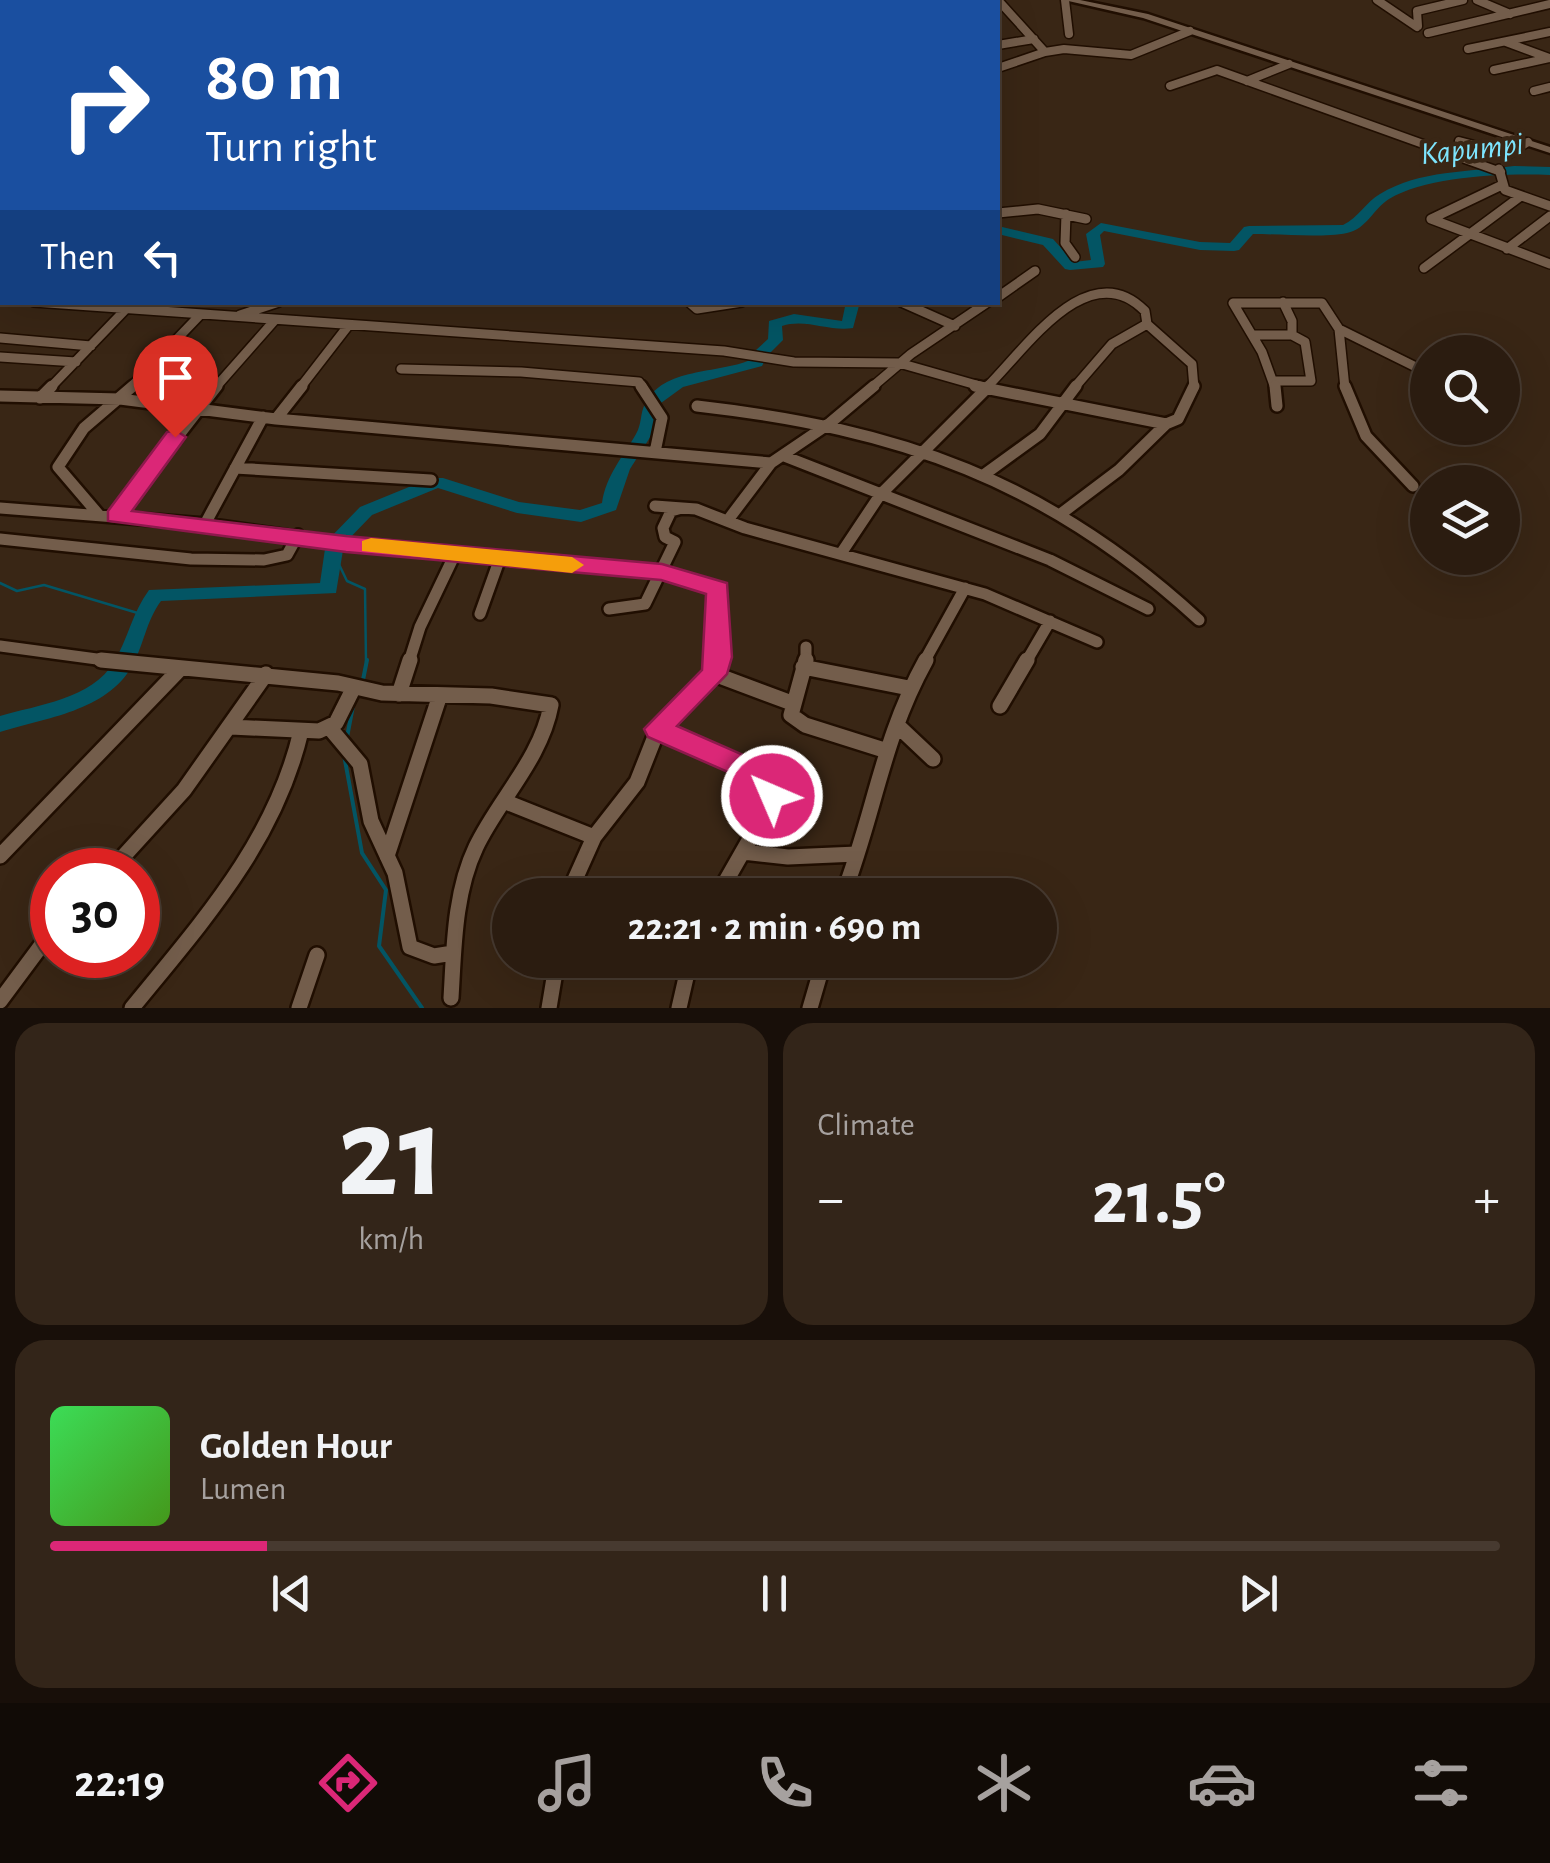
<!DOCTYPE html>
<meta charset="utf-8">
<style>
body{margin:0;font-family:"Alegreya Sans",sans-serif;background:#332519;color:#f1f3f6;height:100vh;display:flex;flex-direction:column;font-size:38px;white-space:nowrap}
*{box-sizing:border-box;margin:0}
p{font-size:32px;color:#a6a19f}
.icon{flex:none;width:55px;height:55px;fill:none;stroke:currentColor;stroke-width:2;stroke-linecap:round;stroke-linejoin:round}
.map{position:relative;height:1008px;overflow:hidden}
.drawer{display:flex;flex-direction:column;gap:15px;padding:15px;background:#180f09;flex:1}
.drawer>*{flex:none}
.guide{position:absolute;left:0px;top:0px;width:1000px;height:305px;box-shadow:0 10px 40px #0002,0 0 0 2px #473a30;background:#1a4fa0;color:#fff;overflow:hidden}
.controls{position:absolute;left:1410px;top:335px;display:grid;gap:20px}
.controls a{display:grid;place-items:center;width:110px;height:110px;border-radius:50%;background:#2b1c10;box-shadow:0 10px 40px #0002,0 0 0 2px #473a30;font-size:50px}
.speed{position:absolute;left:30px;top:848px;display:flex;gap:20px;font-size:50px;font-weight:700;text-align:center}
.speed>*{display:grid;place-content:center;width:130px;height:130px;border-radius:50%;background:#2b1c10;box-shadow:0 10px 40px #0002,0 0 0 2px #473a30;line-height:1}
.speed .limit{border:15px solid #d22;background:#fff;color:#111}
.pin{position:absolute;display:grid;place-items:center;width:85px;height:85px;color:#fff;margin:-102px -42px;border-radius:50% 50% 50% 0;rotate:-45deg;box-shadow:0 0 10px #0007}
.pin .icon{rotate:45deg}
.me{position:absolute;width:110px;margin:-55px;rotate:315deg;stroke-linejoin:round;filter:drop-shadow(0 0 8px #0008)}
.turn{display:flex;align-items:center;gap:35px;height:210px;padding:0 40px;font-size:45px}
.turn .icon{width:130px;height:130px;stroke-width:2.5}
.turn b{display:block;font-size:70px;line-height:85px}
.then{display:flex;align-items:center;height:95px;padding:0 40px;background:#0003;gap:20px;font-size:38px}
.big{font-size:75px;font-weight:700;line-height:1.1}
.drawer .widget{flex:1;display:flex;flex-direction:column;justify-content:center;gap:15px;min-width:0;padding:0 35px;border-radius:30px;background:#332519}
.drawer .dial{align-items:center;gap:0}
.dial b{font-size:130px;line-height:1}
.song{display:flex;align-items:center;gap:30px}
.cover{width:120px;height:120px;border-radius:15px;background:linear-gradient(135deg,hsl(130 70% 55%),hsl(100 70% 35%))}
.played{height:10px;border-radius:5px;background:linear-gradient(90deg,#db2777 15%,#473a30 15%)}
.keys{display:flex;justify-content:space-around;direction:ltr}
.heat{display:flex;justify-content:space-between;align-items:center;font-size:55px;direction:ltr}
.drawer .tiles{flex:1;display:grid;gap:15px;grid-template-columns:1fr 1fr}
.widget:last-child{grid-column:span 2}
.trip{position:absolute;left:492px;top:878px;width:565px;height:100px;border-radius:50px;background:#2b1c10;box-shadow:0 10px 40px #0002,0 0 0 2px #473a30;font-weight:700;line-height:100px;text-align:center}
.tabs{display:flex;height:160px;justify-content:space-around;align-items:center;background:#110b06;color:#a6a19f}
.tabs .icon{width:70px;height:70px}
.tabs .active{color:#db2777}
.tabs b{font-size:45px;color:#f1f3f6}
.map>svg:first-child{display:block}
</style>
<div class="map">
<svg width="1550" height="1008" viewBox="0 0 1550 1008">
<rect width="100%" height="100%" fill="#392615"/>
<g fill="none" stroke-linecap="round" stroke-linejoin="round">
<path stroke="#035564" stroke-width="2.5" d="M333,552L347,581L365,589L366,662
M0,583L17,591L44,585L141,614"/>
<path stroke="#035564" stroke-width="4" d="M363,680L367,660
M347,737L353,706
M344,755L362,853L386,890L379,946L422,1008"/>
<path fill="#035564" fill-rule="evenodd" d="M1514,166L1550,167V175C1505,173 1427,176 1389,199C1373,209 1367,229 1347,233C1322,238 1280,234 1253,234L1239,250L1234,251L1200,250L1104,231L1100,235L1105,264L1103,267L1070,270L1065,269L1043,245L998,234V226L1053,239L1074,262L1091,260L1086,234L1101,223L1200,242L1230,243L1244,227L1249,226L1343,225C1359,217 1366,202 1380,194C1419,170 1470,172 1514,166Z
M846,302H860L853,328C829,332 806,318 782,326L783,340L767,356L762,366L683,387L661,403L654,431L630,469L616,510L581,522L517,513L438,488L372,515L344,544L336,593L161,601C146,621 144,645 132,666C107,711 45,718 0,732V716C37,705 92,699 114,662C128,639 132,613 149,590L320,583L326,542L360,507L431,478H443L519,502L580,510L602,503C606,475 623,457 636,434C642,424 640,413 645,404C663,367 718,374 750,360L755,351L768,339L769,321L794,314L842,321Z"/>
<g stroke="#200e01" stroke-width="11">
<path id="street-far3" d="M841,0L845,2
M998,0L1045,52L998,68
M1065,0L1069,34
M1377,0L1417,27
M1477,0L1510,14
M681,2L697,0
M1418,26L1417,11L1463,0
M1428,33L1550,4
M1506,42L1549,58
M998,45L1034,39
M1468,49L1550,32
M1045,52L1064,49L1131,55L1190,31
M1494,70L1550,58
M1247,81L1289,64
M1170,86L1217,70L1501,172
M1534,91L1550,87
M1459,141L1509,154L1528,142"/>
</g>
<g stroke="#200e01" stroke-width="12">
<path id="street-far2" d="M1499,169L1505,190L1550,206
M1502,185L1431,219L1550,264
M998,213L1038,209L1086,219
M1066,214L1065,243L1075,257
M1507,249L1550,216
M1424,268L1521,196
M998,297L1035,271
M34,302L724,351L794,362L899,363L987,388
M689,302L697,309L742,302
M901,302L955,326
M240,315L279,302
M1339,329L1345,388
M1254,335H1292V321L1283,302
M0,338L91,346
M0,357L76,362
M401,369L521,372L639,382L643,388
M1275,381H1311L1305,342L1292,335
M50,388L125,310
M130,388L199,316
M215,388L274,321
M300,388L348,326
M871,388L911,354L988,302
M986,388C1025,350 1088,253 1145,311L1147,324L1192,364L1194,388
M1074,388L1112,344L1147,324
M1275,388L1262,352L1233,303H1322L1339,329L1428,373"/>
</g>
<g stroke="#200e01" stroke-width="16">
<path id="street-far1" d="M641,386L662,418L655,452
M975,386L1166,424
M1275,386L1277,406
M1345,386L1366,436L1413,486
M0,396L120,399L276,419L771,463
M40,398L52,386
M697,406C899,429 1047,480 1199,620
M276,419L302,386
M784,456L1050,560L1148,609
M235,468L431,480
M985,474L1040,434L1076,386
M655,506L696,509L745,528L985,594L1097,642
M0,508L205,524L345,544L662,572L719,589L718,662
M1062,513L1119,470L1166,424L1178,419L1194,386
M99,515L58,467L84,428L133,386
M116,516L217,386
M728,520L771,463L830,423L874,386
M205,524L263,417
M0,539L191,559L264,560L287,555L298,535
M842,552L880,495L989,386
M609,609L645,604L675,542L665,537L663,528L671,511L682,508
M480,614L500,558
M0,646L119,662
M409,662L420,627L455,554
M806,662V647
M924,662L965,588
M1026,662L1050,621"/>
</g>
<g stroke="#200e01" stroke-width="20">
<path id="street" d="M101,660L338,683L382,693L491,696L551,705C541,759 499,799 476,847C454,893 454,949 451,998
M806,660L791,715L805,725L884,750
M803,667L909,688
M714,674L789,702
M399,694L410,660
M1000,706L1027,660
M897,725L933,759
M231,727L319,731L336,723L354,687
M329,727L360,764L371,821L395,873L410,947L434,956L453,953
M658,729L751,768L773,784L767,809L718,895
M506,802L594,837
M743,852L788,857L857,854
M0,856L179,670
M387,856L440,695
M111,870L184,790L266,674
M568,895L594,837L637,782L658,729L714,674L718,660
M843,895C875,812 882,739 926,660
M0,1001L52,931
M132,1008C202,922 275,842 301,731
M299,1008L317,955
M549,1008L557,960
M679,1008L690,960
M810,1008L824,960"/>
</g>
<g stroke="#200e01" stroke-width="5">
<path id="secondary" d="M184,0H194L192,2H183Z
M904,0H915L912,2H902Z
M1064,0H1080L1148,14L1550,147V153L1143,18Z
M0,123H2V130L0,131Z
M0,149H2V155L0,156Z"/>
</g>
<use href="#street-far3" stroke="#735d4b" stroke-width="8"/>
<use href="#street-far2" stroke="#735d4b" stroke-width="9"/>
<use href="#street-far1" stroke="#735d4b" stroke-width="11"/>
<use href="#street" stroke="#735d4b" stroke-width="15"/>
<use href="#secondary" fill="#735d4b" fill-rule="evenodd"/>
</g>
<path fill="#db2777" stroke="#8e194d" stroke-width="2.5" d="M175,430L186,437L132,511L346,536L662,564L727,583L732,657L727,674L677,726L773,768L787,784L783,803H762L753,783L648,737L644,729L702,670L706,594L661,580L346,552L108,521V511L167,432Z"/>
<path fill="#f59e0b" d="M371,538L572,557L584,565L572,573L362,551V541Z"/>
<g text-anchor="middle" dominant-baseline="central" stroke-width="9" stroke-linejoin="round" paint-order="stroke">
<g font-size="32" font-style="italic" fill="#7de4fd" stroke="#392615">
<text transform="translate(1472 149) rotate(-6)">Kapumpi</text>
</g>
</g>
</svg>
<div class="controls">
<a><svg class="icon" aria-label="search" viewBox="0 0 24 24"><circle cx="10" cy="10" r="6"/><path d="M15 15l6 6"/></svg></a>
<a><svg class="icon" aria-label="layers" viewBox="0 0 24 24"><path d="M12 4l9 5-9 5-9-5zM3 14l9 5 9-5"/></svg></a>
</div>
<div class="speed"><div class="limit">30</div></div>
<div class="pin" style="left:175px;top:437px;background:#d93025"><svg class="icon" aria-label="arrive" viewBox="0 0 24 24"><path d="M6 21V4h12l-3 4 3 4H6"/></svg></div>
<svg class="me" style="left:772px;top:796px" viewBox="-20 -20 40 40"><circle r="17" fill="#db2777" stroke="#fff" stroke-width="3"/><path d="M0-11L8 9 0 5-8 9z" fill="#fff"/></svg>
<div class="trip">22:21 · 2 min · 690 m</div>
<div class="guide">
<div class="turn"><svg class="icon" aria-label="right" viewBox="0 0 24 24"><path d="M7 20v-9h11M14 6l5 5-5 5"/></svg><div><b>80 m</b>Turn right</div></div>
<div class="then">Then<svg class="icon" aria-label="left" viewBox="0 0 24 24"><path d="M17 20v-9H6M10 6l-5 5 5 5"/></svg></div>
</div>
</div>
<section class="drawer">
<div class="tiles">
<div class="widget dial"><b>21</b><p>km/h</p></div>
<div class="widget"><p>Climate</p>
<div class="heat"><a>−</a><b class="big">21.5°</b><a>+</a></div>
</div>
<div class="widget">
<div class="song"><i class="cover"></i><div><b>Golden Hour</b><p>Lumen</p></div></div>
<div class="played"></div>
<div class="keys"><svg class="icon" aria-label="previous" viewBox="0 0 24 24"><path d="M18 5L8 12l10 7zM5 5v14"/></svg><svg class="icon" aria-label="pause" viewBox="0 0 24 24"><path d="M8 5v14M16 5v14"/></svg><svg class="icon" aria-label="next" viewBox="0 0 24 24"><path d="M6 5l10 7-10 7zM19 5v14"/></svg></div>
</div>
</div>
</section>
<nav class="tabs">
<b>22:19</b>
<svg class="icon active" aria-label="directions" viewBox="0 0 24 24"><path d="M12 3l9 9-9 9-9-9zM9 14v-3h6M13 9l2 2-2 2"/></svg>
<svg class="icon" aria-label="music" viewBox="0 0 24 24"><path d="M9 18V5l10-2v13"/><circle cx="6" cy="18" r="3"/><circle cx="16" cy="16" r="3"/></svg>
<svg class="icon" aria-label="phone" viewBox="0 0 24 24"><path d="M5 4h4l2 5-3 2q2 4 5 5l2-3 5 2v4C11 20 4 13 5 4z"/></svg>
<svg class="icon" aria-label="climate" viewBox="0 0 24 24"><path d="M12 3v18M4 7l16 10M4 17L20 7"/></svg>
<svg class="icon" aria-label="car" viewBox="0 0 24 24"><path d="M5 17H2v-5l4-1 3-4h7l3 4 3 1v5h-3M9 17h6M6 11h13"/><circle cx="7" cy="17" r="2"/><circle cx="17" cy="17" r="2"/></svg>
<svg class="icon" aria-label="filters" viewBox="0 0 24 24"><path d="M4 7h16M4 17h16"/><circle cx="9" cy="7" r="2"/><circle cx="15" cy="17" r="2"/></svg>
</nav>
